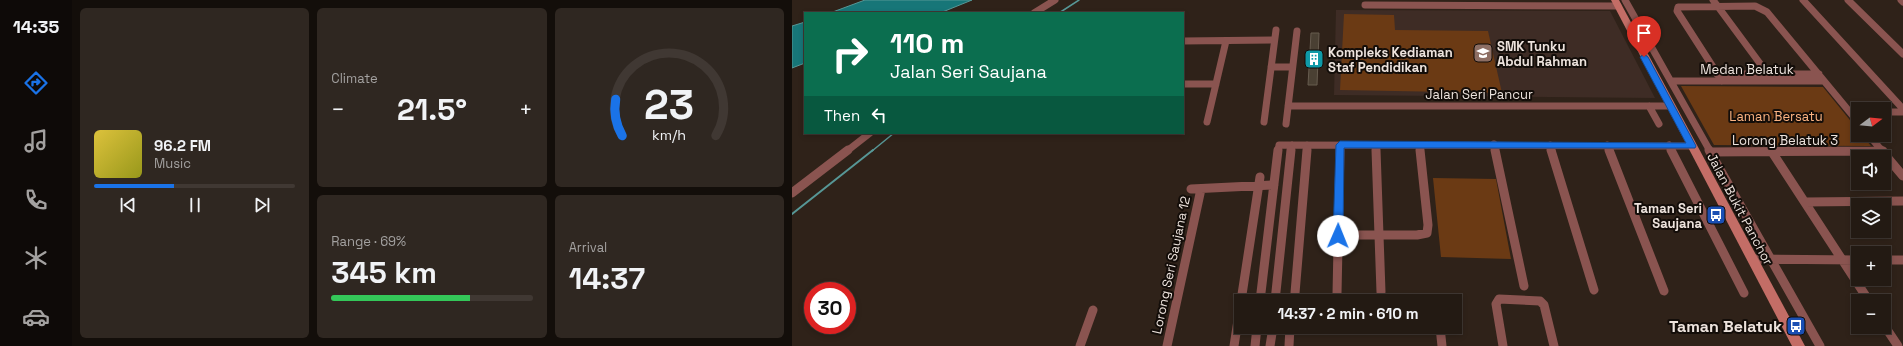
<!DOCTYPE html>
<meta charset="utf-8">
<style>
body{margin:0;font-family:"Space Grotesk",sans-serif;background:#2f2721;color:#f1f3f6;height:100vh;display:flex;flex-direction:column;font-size:15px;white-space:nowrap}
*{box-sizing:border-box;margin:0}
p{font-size:13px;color:#a3a1a0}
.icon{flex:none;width:22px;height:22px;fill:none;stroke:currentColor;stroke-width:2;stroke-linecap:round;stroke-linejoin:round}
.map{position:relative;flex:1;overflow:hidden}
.sheet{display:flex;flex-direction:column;gap:8px;padding:8px;background:#130e0a;width:720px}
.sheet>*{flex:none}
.banner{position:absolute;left:12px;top:12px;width:380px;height:122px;border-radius:0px;box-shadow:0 2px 6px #0003,0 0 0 1px #403833;background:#0b6e4f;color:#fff;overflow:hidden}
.needle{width:26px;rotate:74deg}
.tools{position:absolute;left:1059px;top:102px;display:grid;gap:8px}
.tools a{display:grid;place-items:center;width:40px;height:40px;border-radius:0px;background:#231a13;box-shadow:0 2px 6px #0003,0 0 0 1px #403833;font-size:20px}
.speed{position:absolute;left:12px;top:282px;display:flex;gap:8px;font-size:20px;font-weight:700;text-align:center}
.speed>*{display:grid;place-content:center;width:52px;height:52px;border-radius:50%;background:#231a13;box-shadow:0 2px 6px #0003,0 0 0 1px #403833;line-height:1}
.speed .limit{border:6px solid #d22;background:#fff;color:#111}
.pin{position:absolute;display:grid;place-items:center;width:34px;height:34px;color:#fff;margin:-41px -17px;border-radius:50% 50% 50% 0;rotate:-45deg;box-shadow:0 0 4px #0007}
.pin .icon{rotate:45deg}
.me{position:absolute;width:44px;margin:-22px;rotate:1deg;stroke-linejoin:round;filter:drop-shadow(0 0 3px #0008)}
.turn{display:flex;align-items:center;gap:14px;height:84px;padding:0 20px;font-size:18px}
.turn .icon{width:52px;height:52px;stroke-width:2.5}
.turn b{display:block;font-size:28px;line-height:34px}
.then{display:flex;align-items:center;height:38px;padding:0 20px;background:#0003;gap:8px;font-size:15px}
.big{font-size:30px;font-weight:800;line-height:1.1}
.sheet .widget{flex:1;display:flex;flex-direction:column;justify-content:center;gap:6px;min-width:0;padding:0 14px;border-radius:6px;background:#2f2721}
.sheet .dial{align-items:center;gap:0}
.dial svg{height:104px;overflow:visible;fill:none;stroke:#403833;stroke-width:7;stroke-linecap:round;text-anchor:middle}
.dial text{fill:#f1f3f6;stroke:none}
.song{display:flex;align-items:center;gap:12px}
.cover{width:48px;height:48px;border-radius:6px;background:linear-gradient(135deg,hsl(50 70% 55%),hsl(60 70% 35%))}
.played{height:4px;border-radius:2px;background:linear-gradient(90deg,#1a73e8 40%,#403833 40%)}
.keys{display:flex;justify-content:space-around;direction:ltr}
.heat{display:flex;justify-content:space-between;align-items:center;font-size:22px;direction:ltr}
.charge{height:6px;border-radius:3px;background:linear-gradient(90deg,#34c759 69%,#403833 0)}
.sheet .tiles{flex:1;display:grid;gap:8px;grid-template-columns:repeat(3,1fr)}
.widget:first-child{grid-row:span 2}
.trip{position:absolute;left:442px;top:294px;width:228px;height:40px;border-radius:0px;background:#231a13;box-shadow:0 2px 6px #0003,0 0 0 1px #403833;font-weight:800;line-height:40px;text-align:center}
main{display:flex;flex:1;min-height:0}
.menu{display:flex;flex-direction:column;width:72px;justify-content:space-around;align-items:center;background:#0e0a08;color:#a3a1a0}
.menu .icon{width:28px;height:28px}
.menu .current{color:#1a73e8}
.menu b{font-size:18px;color:#f1f3f6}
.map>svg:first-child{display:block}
</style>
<main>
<nav class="menu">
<b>14:35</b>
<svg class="icon current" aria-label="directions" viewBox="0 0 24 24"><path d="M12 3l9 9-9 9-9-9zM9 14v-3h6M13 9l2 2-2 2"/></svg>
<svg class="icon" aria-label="music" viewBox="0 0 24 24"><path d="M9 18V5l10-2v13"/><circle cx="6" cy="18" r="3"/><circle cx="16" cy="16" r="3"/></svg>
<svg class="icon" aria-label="phone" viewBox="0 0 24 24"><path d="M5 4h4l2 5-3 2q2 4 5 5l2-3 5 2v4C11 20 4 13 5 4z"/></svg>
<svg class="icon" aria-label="climate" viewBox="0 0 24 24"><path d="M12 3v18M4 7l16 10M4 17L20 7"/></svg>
<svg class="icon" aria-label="car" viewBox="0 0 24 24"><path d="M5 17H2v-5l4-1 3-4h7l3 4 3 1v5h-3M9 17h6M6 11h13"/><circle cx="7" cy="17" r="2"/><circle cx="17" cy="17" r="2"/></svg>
</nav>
<section class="sheet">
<div class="tiles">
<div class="widget">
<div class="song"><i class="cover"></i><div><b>96.2 FM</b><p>Music</p></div></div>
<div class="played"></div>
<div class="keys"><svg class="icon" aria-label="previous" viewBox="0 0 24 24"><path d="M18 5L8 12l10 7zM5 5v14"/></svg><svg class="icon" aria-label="pause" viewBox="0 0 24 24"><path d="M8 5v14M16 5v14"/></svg><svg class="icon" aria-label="next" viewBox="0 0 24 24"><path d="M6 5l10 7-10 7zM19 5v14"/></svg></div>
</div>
<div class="widget"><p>Climate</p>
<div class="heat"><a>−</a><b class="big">21.5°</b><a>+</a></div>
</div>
<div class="widget dial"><svg viewBox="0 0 100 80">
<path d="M14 69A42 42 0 1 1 86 69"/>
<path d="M14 69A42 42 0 0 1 9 41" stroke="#1a73e8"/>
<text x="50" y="56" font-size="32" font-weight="700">23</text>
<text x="50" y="72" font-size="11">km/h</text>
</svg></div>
<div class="widget"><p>Range · 69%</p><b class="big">345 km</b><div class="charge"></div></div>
<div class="widget"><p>Arrival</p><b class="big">14:37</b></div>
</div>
</section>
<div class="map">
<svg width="1111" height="346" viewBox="0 0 1111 346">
<rect width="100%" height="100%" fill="#2f2219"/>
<path fill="#3e2c25" d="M544,10L818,11L863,98L542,95Z"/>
<path fill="#6b3a14" d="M552,14L602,15L603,30L696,31L710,93L548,90Z
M889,86L1031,87L1066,130V135H1070L1079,146L922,145Z
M641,178L704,179L719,259L649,257Z"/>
<path fill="#177678" stroke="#579796" d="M73,0H180L148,13H38Z
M13,22V63L0,68V26Z"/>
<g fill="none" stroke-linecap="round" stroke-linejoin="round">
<path stroke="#579796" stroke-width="1.5" d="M267,13L287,0
M80,151L102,133"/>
<path stroke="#579796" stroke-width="2" d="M0,214L81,150"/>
</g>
<path fill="#4a4033" stroke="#675c4f" d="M519,33H527L525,85H516Z"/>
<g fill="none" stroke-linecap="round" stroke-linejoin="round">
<path stroke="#8a5450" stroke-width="7" d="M833,0L918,151
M921,0L978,77
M1011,0L1111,109
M1056,0L1111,54
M1109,0L1111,2
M573,5L826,6
M242,13L263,0
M391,41L482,40
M479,67H500
M925,74H1027
M879,81H1032
M930,81L885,11L886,7L963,6L975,12L1066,122
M391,84H424
M496,106H878
M857,106L867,124
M1092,112H1111
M415,122L434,41
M472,122L484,30
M494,124L505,31
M1077,135L1090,151
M702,144L703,151
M584,145V151
M627,145L628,151
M758,145L760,151
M815,145L817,151
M877,145L880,151
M55,151L78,133
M486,151L487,145L900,146
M499,151L500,145
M515,151V145
M548,151V145"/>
<path stroke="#8a5450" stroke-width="9" d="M584,150L589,292
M703,150L732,286
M759,150L802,290
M817,150L872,291
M879,150L952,293
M917,150L1028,346
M1089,150L1111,176
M918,152L1091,151
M980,152L1077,301
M399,189L482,185
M0,193L56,150
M1013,202L1111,201
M546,235H625L635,233L636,225L628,150
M960,259L1066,260
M1092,260H1111
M503,293L515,150
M545,294L548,150
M449,301L468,177
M468,301L486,150
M483,301L499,150
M1092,325L1106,346
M648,327L650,346
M288,346L301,310
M375,346L409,189
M442,346L449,301
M463,346L465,327
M478,346L481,327
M497,346L498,327
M711,346L704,304L707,299L748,301L752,305L762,346"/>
<path fill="#c36d66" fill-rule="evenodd" d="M819,0H827L1013,346H1000Z"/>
</g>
<path fill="#1a73e8" stroke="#114b97" d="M852,54L856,57L904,146L903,148H552L551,236L546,240L542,238L541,236L544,145L548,141L894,143L848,57Z"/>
<defs>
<g id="school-square" transform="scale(1)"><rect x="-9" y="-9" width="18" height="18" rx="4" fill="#8d6e63" stroke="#130d09"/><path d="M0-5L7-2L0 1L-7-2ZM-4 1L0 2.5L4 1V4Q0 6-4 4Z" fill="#fff"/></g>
<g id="building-square" transform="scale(1)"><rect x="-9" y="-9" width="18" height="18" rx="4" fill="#0f9aa8" stroke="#130d09"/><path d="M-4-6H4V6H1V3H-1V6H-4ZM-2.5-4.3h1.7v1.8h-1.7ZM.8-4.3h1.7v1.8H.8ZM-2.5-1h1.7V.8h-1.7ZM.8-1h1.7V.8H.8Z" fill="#fff"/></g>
<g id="bus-square" transform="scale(1)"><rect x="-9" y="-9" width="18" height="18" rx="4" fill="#1a4fb4" stroke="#130d09"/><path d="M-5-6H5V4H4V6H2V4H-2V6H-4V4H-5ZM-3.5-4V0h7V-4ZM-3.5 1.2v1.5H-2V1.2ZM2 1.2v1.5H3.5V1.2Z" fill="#fff"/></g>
</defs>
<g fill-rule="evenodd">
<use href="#school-square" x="691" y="53"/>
<use href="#building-square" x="522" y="59"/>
<use href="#bus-square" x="924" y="215"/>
<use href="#bus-square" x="1004" y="326"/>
</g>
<g text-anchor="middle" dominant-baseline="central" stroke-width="4" stroke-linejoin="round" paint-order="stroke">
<g font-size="13" font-weight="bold" fill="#ede3dd" stroke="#130d09" text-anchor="start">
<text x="705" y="46">SMK Tunku<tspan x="705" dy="15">Abdul Rahman</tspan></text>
<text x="536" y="52">Kompleks Kediaman<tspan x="536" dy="15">Staf Pendidikan</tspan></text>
<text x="910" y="208" text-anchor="end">Taman Seri<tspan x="910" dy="15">Saujana</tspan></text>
</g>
<g font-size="13" fill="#ede3dd" stroke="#130d09">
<text x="955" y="69">Medan Belatuk</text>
<text x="687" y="94">Jalan Seri Pancur</text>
<text x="993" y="140">Lorong Belatuk 3</text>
<text transform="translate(948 209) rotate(62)">Jalan Bukit Panchor</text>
<text transform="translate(379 265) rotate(-78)">Lorong Seri Saujana 12</text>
</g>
<g font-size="13" fill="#fbb382" stroke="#130d09">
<text x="984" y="116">Laman Bersatu</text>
</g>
<g font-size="16" font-weight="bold" fill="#ede3dd" stroke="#130d09" text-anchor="end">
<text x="990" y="326">Taman Belatuk</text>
</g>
</g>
</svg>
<div class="tools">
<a><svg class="needle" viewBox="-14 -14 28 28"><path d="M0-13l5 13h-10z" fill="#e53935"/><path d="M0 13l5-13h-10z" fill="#a3a1a0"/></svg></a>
<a><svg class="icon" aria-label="sound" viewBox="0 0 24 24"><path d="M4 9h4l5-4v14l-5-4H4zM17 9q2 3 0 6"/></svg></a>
<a><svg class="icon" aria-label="layers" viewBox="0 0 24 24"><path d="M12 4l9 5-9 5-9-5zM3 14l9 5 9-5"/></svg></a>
<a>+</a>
<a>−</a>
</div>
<div class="speed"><div class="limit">30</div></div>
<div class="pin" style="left:852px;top:57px;background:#d93025"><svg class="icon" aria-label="arrive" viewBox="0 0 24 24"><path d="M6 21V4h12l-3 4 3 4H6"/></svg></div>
<svg class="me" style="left:546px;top:236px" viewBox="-20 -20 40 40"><circle r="19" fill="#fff"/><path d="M0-13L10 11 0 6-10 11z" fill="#1a73e8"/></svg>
<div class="trip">14:37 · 2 min · 610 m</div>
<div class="banner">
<div class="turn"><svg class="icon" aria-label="right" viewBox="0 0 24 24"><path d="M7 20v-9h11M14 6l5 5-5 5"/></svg><div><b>110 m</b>Jalan Seri Saujana</div></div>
<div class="then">Then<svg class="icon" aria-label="left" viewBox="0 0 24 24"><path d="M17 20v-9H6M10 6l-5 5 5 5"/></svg></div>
</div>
</div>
</main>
